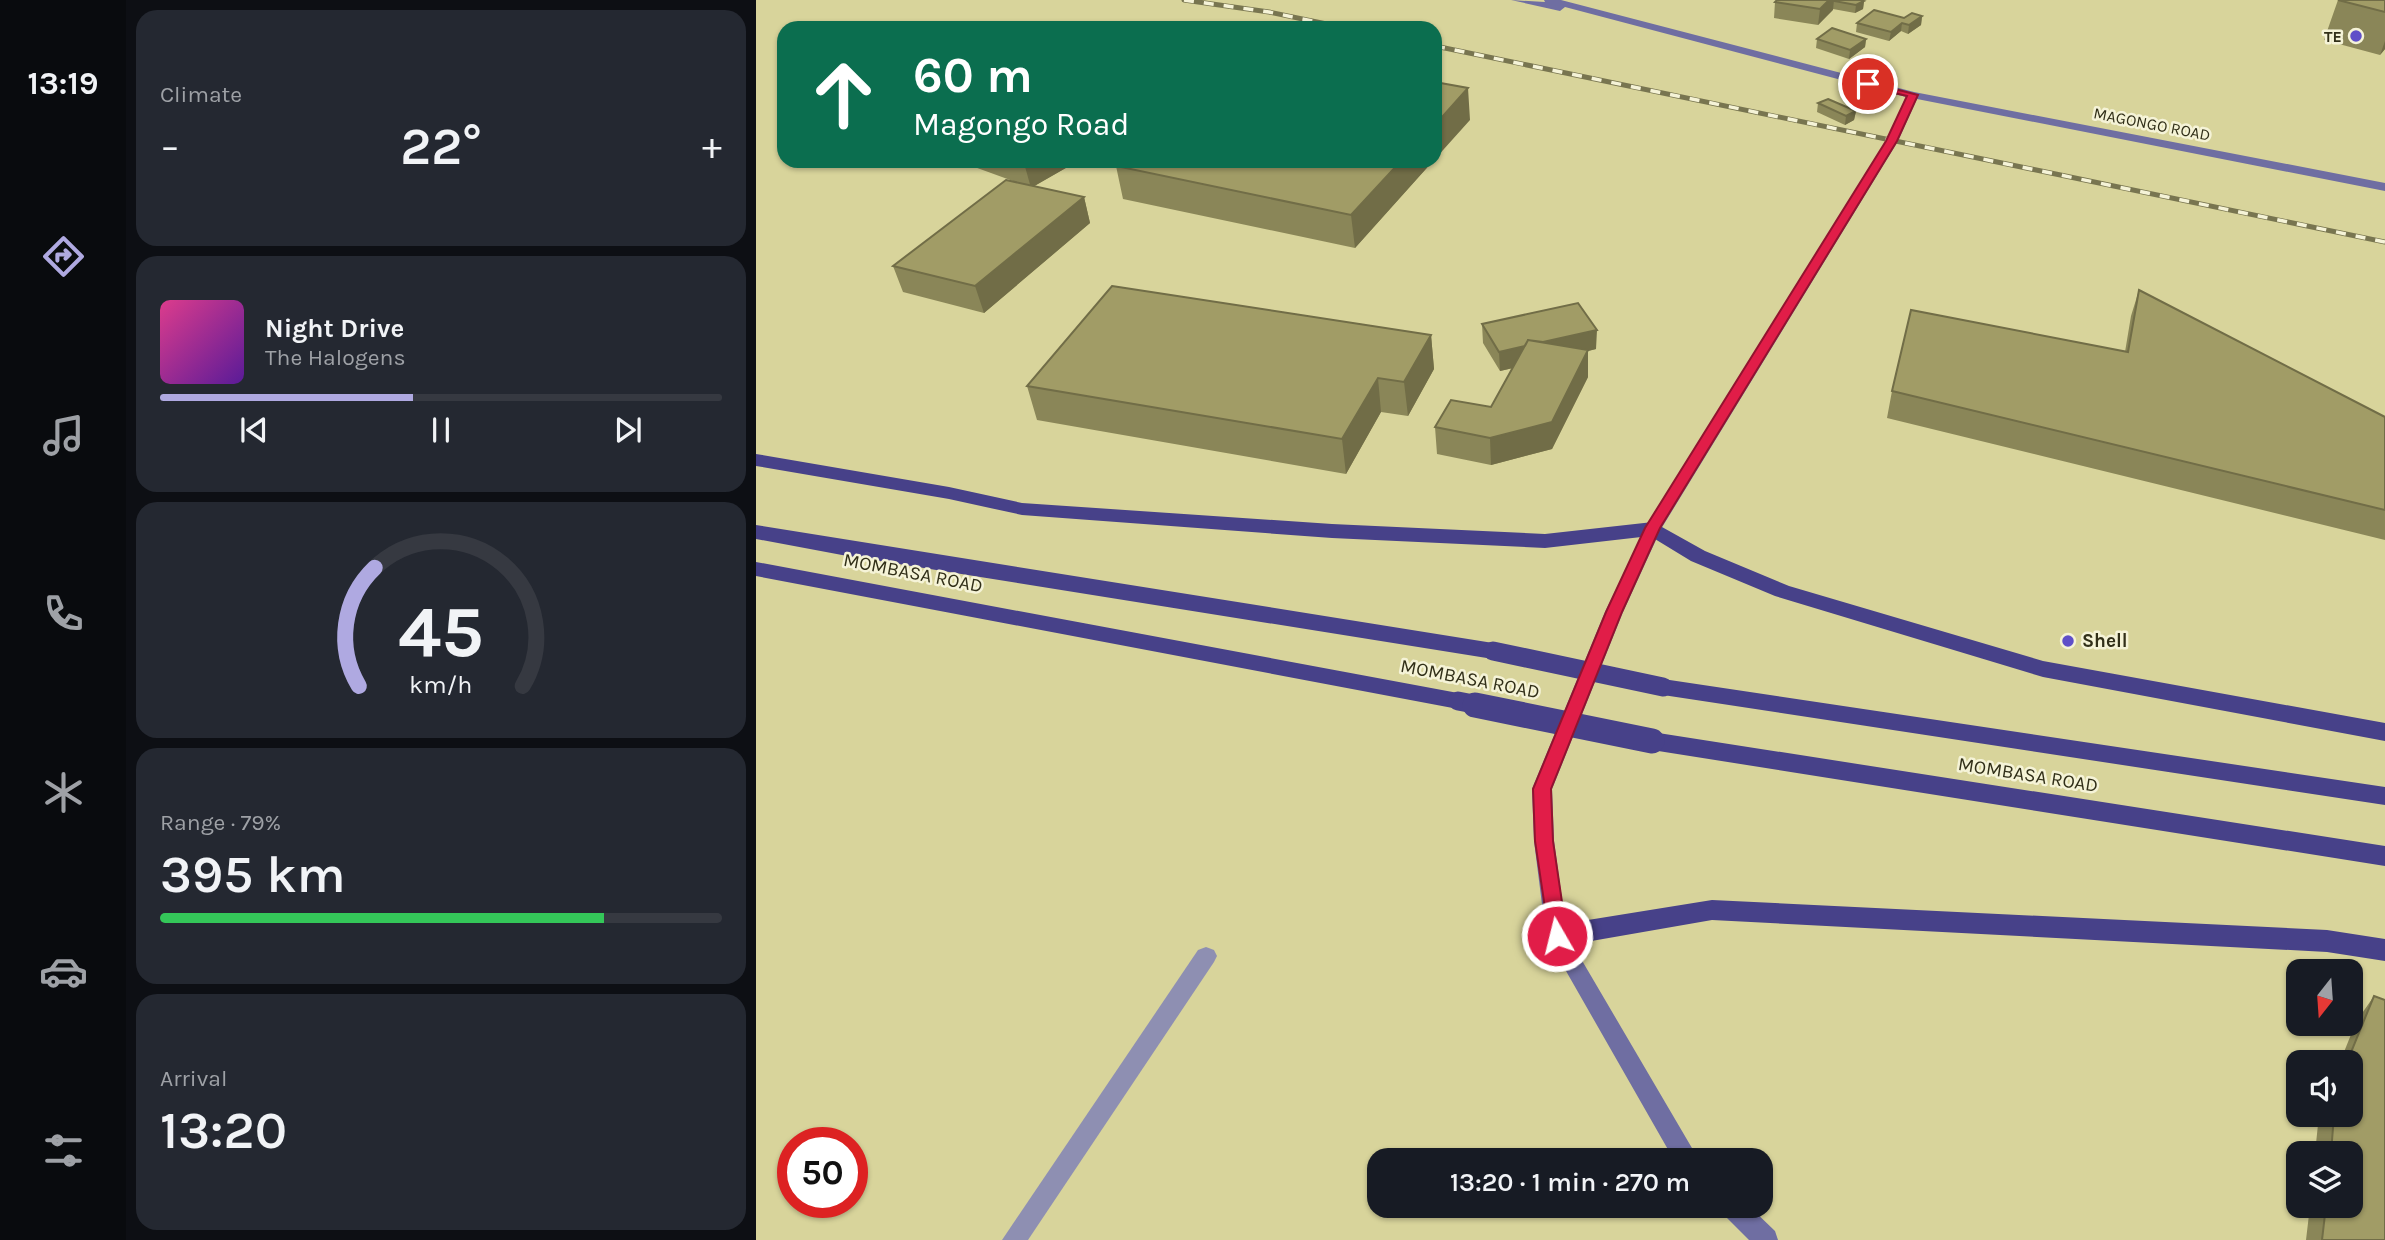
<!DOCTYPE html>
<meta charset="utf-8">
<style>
body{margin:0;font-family:Karla,sans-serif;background:#242831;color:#f1f3f6;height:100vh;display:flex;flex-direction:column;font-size:26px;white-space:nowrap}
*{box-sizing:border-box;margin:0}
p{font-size:23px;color:#9ea1a6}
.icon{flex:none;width:38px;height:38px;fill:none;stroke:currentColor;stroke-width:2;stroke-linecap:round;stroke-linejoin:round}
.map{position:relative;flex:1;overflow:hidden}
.sheet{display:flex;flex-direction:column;gap:10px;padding:10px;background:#0d0f14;width:630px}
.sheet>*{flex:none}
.top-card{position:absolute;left:21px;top:21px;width:665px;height:147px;border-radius:21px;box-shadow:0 2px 5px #0004;background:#0b6e4f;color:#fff;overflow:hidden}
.needle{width:46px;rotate:197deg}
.controls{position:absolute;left:1530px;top:959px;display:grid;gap:14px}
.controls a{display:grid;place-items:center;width:77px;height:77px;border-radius:14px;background:#171b24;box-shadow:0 2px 5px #0004;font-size:35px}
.speed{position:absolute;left:21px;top:1127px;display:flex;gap:14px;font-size:35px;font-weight:700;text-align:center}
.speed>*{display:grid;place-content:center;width:91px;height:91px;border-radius:50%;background:#171b24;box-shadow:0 2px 5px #0004;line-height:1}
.speed .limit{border:10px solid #d22;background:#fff;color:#111}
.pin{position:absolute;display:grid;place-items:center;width:60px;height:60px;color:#fff;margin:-30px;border:4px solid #fff;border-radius:50%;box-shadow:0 2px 7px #0007}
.me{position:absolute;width:77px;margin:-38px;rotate:352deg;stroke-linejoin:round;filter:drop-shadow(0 0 5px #0008)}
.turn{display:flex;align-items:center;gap:24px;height:147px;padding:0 21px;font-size:32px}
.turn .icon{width:91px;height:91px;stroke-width:2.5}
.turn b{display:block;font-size:49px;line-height:60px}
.big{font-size:52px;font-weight:600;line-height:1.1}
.sheet .tile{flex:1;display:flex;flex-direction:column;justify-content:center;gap:10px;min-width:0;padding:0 24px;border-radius:21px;background:#242831}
.sheet .dial{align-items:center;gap:0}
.dial svg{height:182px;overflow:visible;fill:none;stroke:#363941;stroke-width:7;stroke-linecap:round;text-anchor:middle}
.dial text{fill:#f1f3f6;stroke:none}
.song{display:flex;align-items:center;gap:21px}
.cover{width:84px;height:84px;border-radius:10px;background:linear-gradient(135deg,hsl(330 70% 55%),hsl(270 70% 35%))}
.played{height:7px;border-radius:4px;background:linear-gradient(90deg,#afa9e1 45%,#363941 45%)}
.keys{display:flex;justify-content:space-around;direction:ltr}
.heat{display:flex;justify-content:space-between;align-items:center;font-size:38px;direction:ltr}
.charge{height:10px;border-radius:5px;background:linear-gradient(90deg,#34c759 79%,#363941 0)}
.trip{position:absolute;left:611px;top:1148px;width:406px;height:70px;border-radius:21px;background:#171b24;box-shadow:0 2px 5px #0004;font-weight:600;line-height:70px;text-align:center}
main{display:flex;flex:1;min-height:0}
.tabs{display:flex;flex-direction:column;width:126px;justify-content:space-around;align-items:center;background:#090b0e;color:#9ea1a6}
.tabs .icon{width:49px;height:49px}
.tabs .selected{color:#afa9e1}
.tabs b{font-size:32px;color:#f1f3f6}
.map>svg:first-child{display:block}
</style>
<main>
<nav class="tabs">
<b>13:19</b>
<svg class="icon selected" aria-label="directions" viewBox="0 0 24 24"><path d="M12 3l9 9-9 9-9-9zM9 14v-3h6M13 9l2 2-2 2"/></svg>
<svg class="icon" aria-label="music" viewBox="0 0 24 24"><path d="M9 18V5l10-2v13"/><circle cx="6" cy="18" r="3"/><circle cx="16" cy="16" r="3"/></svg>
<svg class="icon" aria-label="phone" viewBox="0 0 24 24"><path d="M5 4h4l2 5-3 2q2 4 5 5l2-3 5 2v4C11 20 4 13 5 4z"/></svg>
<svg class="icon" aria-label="climate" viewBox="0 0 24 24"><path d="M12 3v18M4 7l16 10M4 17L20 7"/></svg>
<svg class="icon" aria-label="car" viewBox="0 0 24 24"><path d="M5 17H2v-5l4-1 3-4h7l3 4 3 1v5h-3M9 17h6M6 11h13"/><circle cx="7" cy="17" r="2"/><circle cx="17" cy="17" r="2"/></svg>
<svg class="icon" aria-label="filters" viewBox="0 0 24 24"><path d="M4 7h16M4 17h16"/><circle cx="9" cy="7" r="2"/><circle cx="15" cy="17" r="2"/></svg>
</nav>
<section class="sheet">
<div class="tile"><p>Climate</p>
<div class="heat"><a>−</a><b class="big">22°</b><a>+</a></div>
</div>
<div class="tile">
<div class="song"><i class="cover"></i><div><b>Night Drive</b><p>The Halogens</p></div></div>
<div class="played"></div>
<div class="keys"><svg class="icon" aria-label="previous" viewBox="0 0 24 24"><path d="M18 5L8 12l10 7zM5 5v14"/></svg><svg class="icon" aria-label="pause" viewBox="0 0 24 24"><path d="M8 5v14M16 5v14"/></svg><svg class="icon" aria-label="next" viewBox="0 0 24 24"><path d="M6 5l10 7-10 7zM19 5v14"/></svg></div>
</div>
<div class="tile dial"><svg viewBox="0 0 100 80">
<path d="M14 69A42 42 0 1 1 86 69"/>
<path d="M14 69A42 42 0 0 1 21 17" stroke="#afa9e1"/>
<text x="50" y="56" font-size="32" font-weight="700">45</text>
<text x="50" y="72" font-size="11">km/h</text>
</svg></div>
<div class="tile"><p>Range · 79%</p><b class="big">395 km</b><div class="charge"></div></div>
<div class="tile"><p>Arrival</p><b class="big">13:20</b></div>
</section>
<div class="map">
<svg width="1629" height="1240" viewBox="0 0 1629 1240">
<rect width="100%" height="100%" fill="#d8d49b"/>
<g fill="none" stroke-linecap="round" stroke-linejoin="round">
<path fill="#8e8fb2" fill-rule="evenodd" d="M450,947L458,950L461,956L458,962L272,1240H246L442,950Z"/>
<path fill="#6f6ea2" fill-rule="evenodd" d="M755,0L789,2L788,0H805L1158,92L1629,183V191L1161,99L1142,141L905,529L867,612L796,789L798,841L811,935L943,1160H918L790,936L778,841L776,789L849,612L889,529L1130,141L1150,97L809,7L804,11Z
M964,1206H993L1019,1231L1022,1240H993L967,1214Z"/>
<path fill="#474189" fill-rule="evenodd" d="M0,454L193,487L266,503L576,524L789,534L897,522L949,551L1033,586L1287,661L1629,723V741L1287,677L1019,596L935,561L894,536L789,548L576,538L266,515L193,499L0,466Z
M0,525L737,643L745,646L748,651L745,656L737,659L86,555L0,539Z
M0,562L702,693L710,695L713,701L710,707L702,709L0,576Z
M907,679L1629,787V805L907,695L899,693L896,687L899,681Z
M896,732L1629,846V866L896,750L888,747L885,741L888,735Z
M956,900L1571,930L1629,939V961L1571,952L956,920L801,947L792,944L788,936L792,928L801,925Z"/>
<g stroke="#787550" stroke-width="5">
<path id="rail" d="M428,0L513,12L590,28
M679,46L1629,242"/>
</g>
<use href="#rail" stroke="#f5f3d7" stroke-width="3.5" stroke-dasharray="10" stroke-linecap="butt"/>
<path stroke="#474189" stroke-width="19" d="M737,651L907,687
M702,701L728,706"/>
<path stroke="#474189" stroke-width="25" d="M719,705L896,741"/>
</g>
<path fill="#8a8658" d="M1582,0H1629V49L1624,55L1568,40Z
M1108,1L1107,9L1099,13L1077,9L1062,25L1018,18L1019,2Z
M1166,16L1165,25L1152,34L1145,31L1133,41L1100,32L1101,23Z
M1061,39H1110L1109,47L1093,59L1060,48Z
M1062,103L1100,111L1098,120L1089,125L1061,112Z
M202,161H322L278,186L328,197L334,223L228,313L147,292L137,266L257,181Z
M366,161H677L599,248L367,199L360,166Z
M1383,290L1629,417V540L1131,418L1136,391L1369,352L1375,316Z
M726,324L840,349L832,351V377L796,449L735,465L681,454L679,427L735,407L757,368L744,371L727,343Z
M675,335L678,369L652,416L625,412L590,474L281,420L271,386Z
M1618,996L1629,1240H1550L1554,1206H1594V1153H1559L1563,1115H1594V1062H1584L1600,1022Z"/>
<path fill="#716d47" d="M1073,0H1078L1077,10L1062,25L1064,9Z
M1108,1L1107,9L1099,13L1100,5Z
M1166,16L1165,25L1152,34L1153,25Z
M1146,23L1145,31L1133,41L1135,32Z
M1110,39L1109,47L1093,59L1094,50Z
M1629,41V49L1624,55Z
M712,88L714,120L679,159V125Z
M1100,111L1098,120L1089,125L1090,116Z
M271,161H322L275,188L268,163Z
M645,161H677L599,248L595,215Z
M328,197L334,223L228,313L219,286Z
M841,330L840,349L832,351V377L796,449L735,465L734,438L832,351L744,371L743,352Z
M675,335L678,369L652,416L648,382Z
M622,378L625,412L590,474L586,439Z"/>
<path fill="#a19c66" stroke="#716d47" stroke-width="2" d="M1021,0H1073L1064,9L1019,2Z
M1078,0H1105L1108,1L1100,5L1078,1Z
M1582,0H1629V12Z
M1118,10L1148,18L1156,13L1166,16L1153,25L1146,23L1135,32L1101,23Z
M1076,28L1110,39L1094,50L1061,39Z
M679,82L712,88L679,125Z
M1072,99L1100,111L1090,116L1062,103Z
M366,161H645L595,215L360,166Z
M250,180L328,197L219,286L137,266Z
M356,286L675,335L648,382L622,378L586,439L271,386Z
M1383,290L1629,417V510L1136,391L1155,310L1372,352Z
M822,303L841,330L787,342L772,340L769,346L743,352L726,324Z
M772,340L832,350L796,422L734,438L679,427L695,400L735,407Z
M1618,996L1629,1000V1240H1566L1570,1206H1594V1153H1575L1578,1115H1594V1062H1591Z"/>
<path fill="#e11d48" stroke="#92132f" stroke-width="2" d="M1108,81L1162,95L1141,141L904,528L866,612L795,789L797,841L811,936L808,942L801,944L794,942L779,841L777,789L850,612L889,528L1130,141L1151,96L1108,86Z"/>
<g fill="#5f4fc8" stroke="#f5f3d7" stroke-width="2.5">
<circle cx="1600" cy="36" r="7"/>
<circle cx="1312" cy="641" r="7"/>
</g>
<g text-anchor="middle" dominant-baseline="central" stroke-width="5" stroke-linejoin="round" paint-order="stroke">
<g font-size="16" font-weight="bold" fill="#312f18" stroke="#f5f3d7" text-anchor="end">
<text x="1586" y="36">TE</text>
</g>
<g font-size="16" fill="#312f18" stroke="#f5f3d7">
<text transform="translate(1396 124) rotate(11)">MAGONGO ROAD</text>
</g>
<g font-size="19" fill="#312f18" stroke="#f5f3d7">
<text transform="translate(157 573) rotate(11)">MOMBASA ROAD</text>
<text transform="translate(714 679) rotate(11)">MOMBASA ROAD</text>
<text transform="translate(1272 775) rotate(9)">MOMBASA ROAD</text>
</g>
<g font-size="19" font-weight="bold" fill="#312f18" stroke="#f5f3d7" text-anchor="start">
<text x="1326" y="641">Shell</text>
</g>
</g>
</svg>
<div class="controls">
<a><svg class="needle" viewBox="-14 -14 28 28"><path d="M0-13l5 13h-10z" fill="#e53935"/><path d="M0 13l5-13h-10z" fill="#9ea1a6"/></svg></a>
<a><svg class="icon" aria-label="sound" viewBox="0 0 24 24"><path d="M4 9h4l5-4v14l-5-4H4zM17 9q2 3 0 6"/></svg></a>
<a><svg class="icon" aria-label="layers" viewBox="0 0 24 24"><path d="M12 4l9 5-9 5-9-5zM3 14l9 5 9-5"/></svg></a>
</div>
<div class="speed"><div class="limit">50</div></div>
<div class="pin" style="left:1112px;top:84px;background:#d93025"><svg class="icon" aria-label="arrive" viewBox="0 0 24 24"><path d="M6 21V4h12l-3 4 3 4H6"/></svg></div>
<svg class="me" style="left:801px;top:936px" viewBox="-20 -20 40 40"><circle r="17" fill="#e11d48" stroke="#fff" stroke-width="3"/><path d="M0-11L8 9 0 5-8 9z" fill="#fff"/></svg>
<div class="trip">13:20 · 1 min · 270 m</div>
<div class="top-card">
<div class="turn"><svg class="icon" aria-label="ahead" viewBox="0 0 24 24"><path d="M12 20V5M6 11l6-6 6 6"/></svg><div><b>60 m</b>Magongo Road</div></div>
</div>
</div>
</main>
